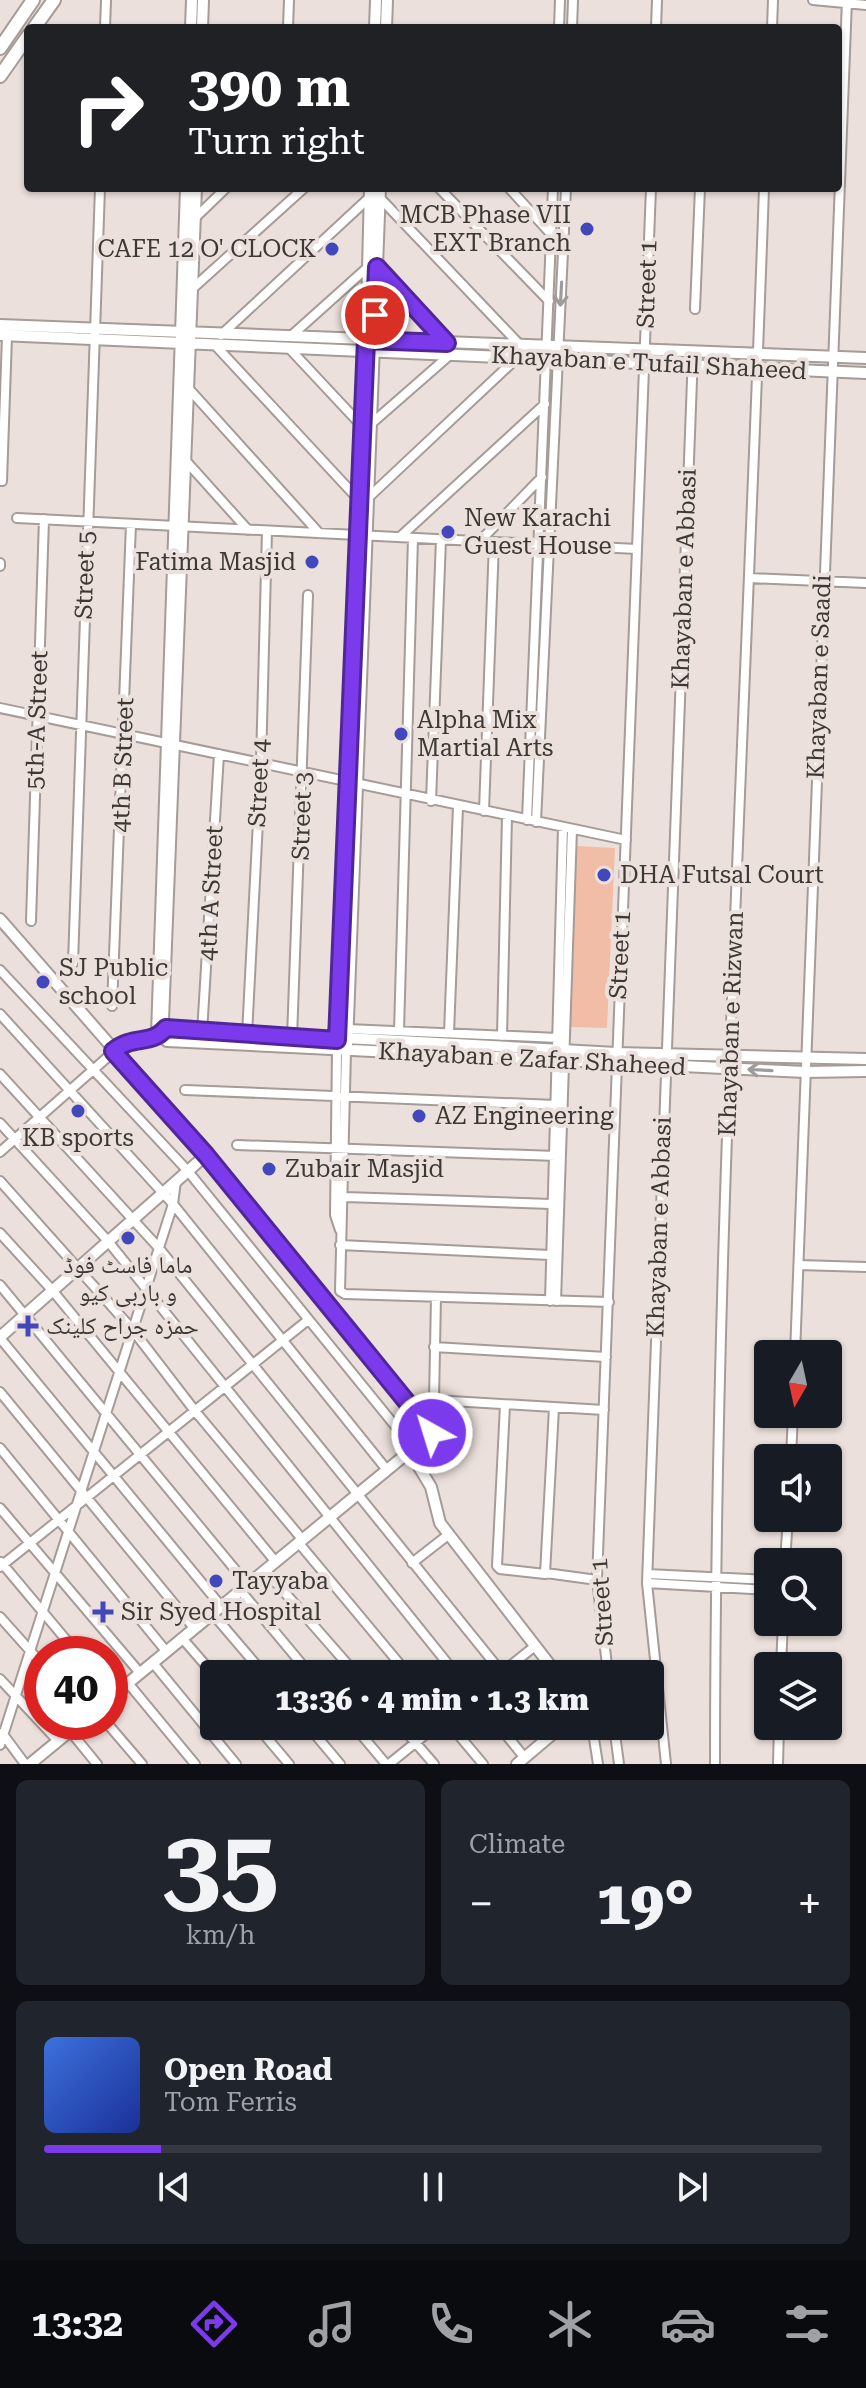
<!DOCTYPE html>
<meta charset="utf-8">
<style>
body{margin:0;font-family:"Roboto Serif","Noto Naskh Arabic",serif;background:#20242c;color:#f1f3f6;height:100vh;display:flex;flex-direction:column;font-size:30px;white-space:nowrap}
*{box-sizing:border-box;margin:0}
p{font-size:26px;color:#9ea1a6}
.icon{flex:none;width:44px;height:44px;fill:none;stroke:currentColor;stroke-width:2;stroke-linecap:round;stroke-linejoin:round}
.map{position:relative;height:1764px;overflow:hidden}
.drawer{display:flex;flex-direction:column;gap:16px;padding:16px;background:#0d0f14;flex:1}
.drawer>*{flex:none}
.banner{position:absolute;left:24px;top:24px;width:818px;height:168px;border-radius:8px;box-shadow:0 2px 6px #0004;background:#202124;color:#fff;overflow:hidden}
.needle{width:52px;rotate:189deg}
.controls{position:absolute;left:754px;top:1340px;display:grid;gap:16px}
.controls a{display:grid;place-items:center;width:88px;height:88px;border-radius:8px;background:#171b24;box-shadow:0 2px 6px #0004;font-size:40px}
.speed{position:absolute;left:24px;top:1636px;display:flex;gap:16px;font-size:40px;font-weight:700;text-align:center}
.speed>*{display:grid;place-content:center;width:104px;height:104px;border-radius:50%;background:#171b24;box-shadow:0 2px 6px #0004;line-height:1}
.speed .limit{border:12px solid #d22;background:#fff;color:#111}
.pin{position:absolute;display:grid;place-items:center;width:68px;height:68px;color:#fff;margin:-34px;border:4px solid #fff;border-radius:50%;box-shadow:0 2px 8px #0007}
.me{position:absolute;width:88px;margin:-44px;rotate:321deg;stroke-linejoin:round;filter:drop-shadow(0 0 6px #0008)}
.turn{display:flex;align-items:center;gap:28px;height:168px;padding:0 32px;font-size:36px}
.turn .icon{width:104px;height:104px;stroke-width:2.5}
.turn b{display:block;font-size:56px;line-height:68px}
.big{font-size:60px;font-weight:800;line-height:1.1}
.drawer .tile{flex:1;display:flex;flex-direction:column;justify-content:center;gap:12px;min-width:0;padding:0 28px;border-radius:12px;background:#20242c}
.drawer .dial{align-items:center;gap:0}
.dial b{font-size:104px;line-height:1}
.song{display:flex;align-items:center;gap:24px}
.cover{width:96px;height:96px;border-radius:12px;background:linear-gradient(135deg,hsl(220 70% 55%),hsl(230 70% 35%))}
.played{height:8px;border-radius:4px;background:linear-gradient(90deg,#7c3aed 15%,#363941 15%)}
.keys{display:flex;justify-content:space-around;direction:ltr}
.heat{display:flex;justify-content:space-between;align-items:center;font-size:44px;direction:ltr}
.drawer .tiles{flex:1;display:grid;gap:16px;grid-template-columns:1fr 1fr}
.tile:last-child{grid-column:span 2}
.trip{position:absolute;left:200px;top:1660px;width:464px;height:80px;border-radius:8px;background:#171b24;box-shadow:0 2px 6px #0004;font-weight:800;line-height:80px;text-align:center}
.tab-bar{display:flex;height:128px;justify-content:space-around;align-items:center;background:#090b0e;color:#9ea1a6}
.tab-bar .icon{width:56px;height:56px}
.tab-bar .on{color:#7c3aed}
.tab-bar b{font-size:36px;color:#f1f3f6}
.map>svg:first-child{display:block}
</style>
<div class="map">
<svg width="866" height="1764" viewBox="0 0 866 1764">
<rect width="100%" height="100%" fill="#ebe0db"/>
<path fill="#f2bda6" d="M577,846L615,848L607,1028L570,1027Z"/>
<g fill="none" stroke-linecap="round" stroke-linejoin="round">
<g stroke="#a59b97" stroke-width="12">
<path id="minor" d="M813,0L866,5
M105,28L106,0
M288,28L289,0
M559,28L560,0
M572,28L573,0
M656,28L657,0
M772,28L773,0
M439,188L549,301
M509,188L551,234
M380,198L520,345
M195,218L226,188
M377,267L447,343
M192,289L304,188
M695,309L700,188
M221,335L370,197
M291,336L368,267
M215,345L359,500
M288,347L360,424
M189,389L319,533
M372,423L451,354
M186,461L248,530
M2,481L7,336
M369,497L517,358
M17,518L637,549
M400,537L545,404
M480,541L542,477
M0,566V563
M749,578L866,583
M0,708L626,840
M431,801L441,539
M484,811L494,542
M527,820L553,188
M536,822L566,188
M31,921L44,519
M73,963L100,188
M0,970L187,1170L414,1449
M112,1006L131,524
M0,1014L173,1204L387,1470
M347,1029L558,1038
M399,1031L413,538
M202,1033L219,754
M449,1033L458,806
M247,1035L261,763L267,531
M502,1036L507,816
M292,1038L308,595
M337,1050L335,1215L340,1230
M346,1051L340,1291L345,1294L609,1302
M0,1074L158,1247L503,1674
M185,1090L556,1105
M0,1123L107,1240L456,1674
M237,1145L556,1156
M0,1152L127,1040L156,1038L162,1032
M0,1181L132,1329L195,1411L302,1539
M345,1197L551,1204
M0,1233L52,1290L275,1561
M340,1245L550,1255
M799,1265L866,1267
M0,1285L247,1584
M436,1297L434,1400L604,1410
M550,1301L563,827
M556,1301L572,829
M0,1338L221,1606
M434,1347L606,1357
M795,1354L847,0
M0,1392L194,1628
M505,1405L497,1566L500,1569L545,1574L554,1408
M0,1448L166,1651
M791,1458L793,1414
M0,1508L140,1673
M298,1542L408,1674
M1,1562L78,1654
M785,1562L788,1518
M412,1563L448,1535
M0,1567L308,1320
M265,1570L356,1674
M546,1573L597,1580
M648,1574L768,1580
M647,1583L768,1590
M240,1590L310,1674
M212,1613L264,1674
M0,1617L42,1664
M182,1638L214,1675
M153,1663L236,1764
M781,1666L783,1622
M500,1674L535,1646
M608,1674L597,1580L651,188
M0,1679L58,1741
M128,1683L195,1764
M106,1722L142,1764
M257,1726L289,1764
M308,1726L340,1764
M354,1726L386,1764
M401,1726L434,1764
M451,1726L483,1764
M499,1726L524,1757
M592,1726L598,1764
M614,1726L619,1764
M70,1731L97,1764
M2,1733L25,1764
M0,1745L173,1204L176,1181
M389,1764L436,1726
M666,1764L647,1583L693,353
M715,1764C715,1238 746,713 764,188
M778,1764L779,1726"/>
</g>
<g stroke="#a59b97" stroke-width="14">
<path id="tertiary" d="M191,28L192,0
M202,28L203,0
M375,28L376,0
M386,28L387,0
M186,188L157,1034L167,1041L805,1072L866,1071
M196,188L163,1020L166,1028L616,1053L866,1059
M0,325L866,358
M0,335L866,373
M0,919L206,1155L432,1433L110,1698
M337,1044L360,424L366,351L370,188
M347,1045L380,188
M0,1337L206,1155
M410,1452L431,1487L440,1523L557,1674
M30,1764L81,1722
M517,1764L562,1726"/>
</g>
<g stroke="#a59b97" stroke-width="16">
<path id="primary" d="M34,28L54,0
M0,48L33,0
M0,76L28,36"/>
</g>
<use href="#minor" stroke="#fff" stroke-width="8"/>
<use href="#tertiary" stroke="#fff" stroke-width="10"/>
<use href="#primary" stroke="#fff" stroke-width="12"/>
</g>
<defs><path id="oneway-shaft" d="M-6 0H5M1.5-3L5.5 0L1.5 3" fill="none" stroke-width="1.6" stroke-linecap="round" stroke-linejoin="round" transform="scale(2)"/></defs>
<g stroke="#9e9c9a">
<use href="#oneway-shaft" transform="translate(561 294) rotate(93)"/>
<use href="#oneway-shaft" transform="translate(760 1070) rotate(-177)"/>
</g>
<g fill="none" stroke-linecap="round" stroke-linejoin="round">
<g stroke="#51269a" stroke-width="20">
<path id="route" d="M375,315L377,267L447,343L366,340L337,1040L166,1028C151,1046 134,1034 113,1051L206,1155L432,1433"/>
</g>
<use href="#route" stroke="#7c3aed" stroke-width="14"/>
</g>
<g fill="#4247bb" stroke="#ebe0db" stroke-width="3">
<circle cx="587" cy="229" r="8"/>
<circle cx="332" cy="249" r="8"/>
<circle cx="448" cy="532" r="8"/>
<circle cx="312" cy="562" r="8"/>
<circle cx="401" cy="734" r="8"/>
<circle cx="604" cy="875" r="8"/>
<circle cx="43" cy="982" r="8"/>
<circle cx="78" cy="1111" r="8"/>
<circle cx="419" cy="1116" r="8"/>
<circle cx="269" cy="1169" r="8"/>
<circle cx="128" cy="1238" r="8"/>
<path d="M24 1314h8v8h8v8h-8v8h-8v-8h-8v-8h8z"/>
<circle cx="216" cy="1581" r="8"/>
<path d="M99 1600h8v8h8v8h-8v8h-8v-8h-8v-8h8z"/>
</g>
<g text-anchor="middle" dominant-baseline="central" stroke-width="8" stroke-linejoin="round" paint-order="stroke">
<g font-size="24" fill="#3c3836" stroke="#ebe0db" text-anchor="start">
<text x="571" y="215" text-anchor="end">MCB Phase VII<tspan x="571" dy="28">EXT Branch</tspan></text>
<text x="316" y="249" text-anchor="end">CAFE 12 O' CLOCK</text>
<text x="464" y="518">New Karachi<tspan x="464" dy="28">Guest House</tspan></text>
<text x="296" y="562" text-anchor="end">Fatima Masjid</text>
<text x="417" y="720">Alpha Mix<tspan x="417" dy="28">Martial Arts</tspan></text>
<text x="620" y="875">DHA Futsal Court</text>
<text x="59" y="968">SJ Public<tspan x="59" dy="28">school</tspan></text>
<text x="435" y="1116">AZ Engineering</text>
<text x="78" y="1138" text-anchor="middle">KB sports</text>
<text x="285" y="1169">Zubair Masjid</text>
<text x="128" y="1265" text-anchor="middle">ماما فاسٹ فوڈ<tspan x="128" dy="28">و باربی کیو</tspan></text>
<text x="46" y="1326">حمزہ جراح کلینک</text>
<text x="232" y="1581">Tayyaba</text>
<text x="121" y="1612">Sir Syed Hospital</text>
</g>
<g font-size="24" fill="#3c3836" stroke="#ebe0db">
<text transform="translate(647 284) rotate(-88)">Street 1</text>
<text transform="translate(649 363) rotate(3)">Khayaban e Tufail Shaheed</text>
<text transform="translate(85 575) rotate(-88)">Street 5</text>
<text transform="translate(684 579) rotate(-88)">Khayaban e Abbasi</text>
<text transform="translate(819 677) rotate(-88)">Khayaban e Saadi</text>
<text transform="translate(37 720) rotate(-88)">5th-A Street</text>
<text transform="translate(123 765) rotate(-88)">4th B Street</text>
<text transform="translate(259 783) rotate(-87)">Street 4</text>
<text transform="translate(302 816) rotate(-88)">Street 3</text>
<text transform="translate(211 893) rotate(-87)">4th A Street</text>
<text transform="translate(620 955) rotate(-87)">Street 1</text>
<text transform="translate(731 1024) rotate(-88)">Khayaban e Rizwan</text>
<text transform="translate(532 1059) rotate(3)">Khayaban e Zafar Shaheed</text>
<text transform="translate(659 1227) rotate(-88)">Khayaban e Abbasi</text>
<text transform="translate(602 1602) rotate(-94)">Street 1</text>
</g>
</g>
</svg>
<div class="controls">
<a><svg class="needle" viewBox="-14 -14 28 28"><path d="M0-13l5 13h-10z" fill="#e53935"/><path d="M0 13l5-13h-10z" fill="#9ea1a6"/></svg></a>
<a><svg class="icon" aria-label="sound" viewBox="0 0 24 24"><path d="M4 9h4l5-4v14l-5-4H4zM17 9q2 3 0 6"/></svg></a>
<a><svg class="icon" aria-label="search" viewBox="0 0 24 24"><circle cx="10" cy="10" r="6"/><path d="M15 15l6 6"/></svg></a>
<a><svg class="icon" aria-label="layers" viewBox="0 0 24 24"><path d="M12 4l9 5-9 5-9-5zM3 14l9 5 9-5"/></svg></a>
</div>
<div class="speed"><div class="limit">40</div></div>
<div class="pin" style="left:375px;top:315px;background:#d93025"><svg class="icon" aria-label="arrive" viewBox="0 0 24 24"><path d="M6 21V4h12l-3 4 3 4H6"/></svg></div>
<svg class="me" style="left:432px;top:1433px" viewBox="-20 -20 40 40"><circle r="17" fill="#7c3aed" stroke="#fff" stroke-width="3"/><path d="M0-11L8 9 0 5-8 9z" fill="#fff"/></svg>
<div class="trip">13:36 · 4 min · 1.3 km</div>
<div class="banner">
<div class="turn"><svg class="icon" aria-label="right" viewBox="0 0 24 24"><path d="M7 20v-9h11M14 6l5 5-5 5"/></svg><div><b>390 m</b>Turn right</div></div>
</div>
</div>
<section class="drawer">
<div class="tiles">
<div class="tile dial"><b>35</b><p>km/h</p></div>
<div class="tile"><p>Climate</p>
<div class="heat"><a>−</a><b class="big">19°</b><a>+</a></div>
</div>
<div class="tile">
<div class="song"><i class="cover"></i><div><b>Open Road</b><p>Tom Ferris</p></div></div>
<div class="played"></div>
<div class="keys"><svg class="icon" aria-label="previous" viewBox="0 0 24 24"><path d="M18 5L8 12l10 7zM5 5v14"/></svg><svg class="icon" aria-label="pause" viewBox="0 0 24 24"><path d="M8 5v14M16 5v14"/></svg><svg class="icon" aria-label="next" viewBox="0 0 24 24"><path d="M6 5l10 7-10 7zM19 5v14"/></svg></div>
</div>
</div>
</section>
<nav class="tab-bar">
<b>13:32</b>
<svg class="icon on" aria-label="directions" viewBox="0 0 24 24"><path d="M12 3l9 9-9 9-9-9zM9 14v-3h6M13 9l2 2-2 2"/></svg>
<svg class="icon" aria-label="music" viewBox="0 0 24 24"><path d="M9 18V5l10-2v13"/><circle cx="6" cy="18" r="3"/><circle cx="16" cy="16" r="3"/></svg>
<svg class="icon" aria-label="phone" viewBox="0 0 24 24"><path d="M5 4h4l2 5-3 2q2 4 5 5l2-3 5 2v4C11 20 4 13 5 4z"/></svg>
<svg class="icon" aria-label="climate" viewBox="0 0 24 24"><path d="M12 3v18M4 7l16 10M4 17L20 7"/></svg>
<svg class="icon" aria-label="car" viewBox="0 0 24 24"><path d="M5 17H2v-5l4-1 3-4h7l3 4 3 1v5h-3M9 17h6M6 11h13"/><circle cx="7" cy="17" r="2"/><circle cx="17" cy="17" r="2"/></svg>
<svg class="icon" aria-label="filters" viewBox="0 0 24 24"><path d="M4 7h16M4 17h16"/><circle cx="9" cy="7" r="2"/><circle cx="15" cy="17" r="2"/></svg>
</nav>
